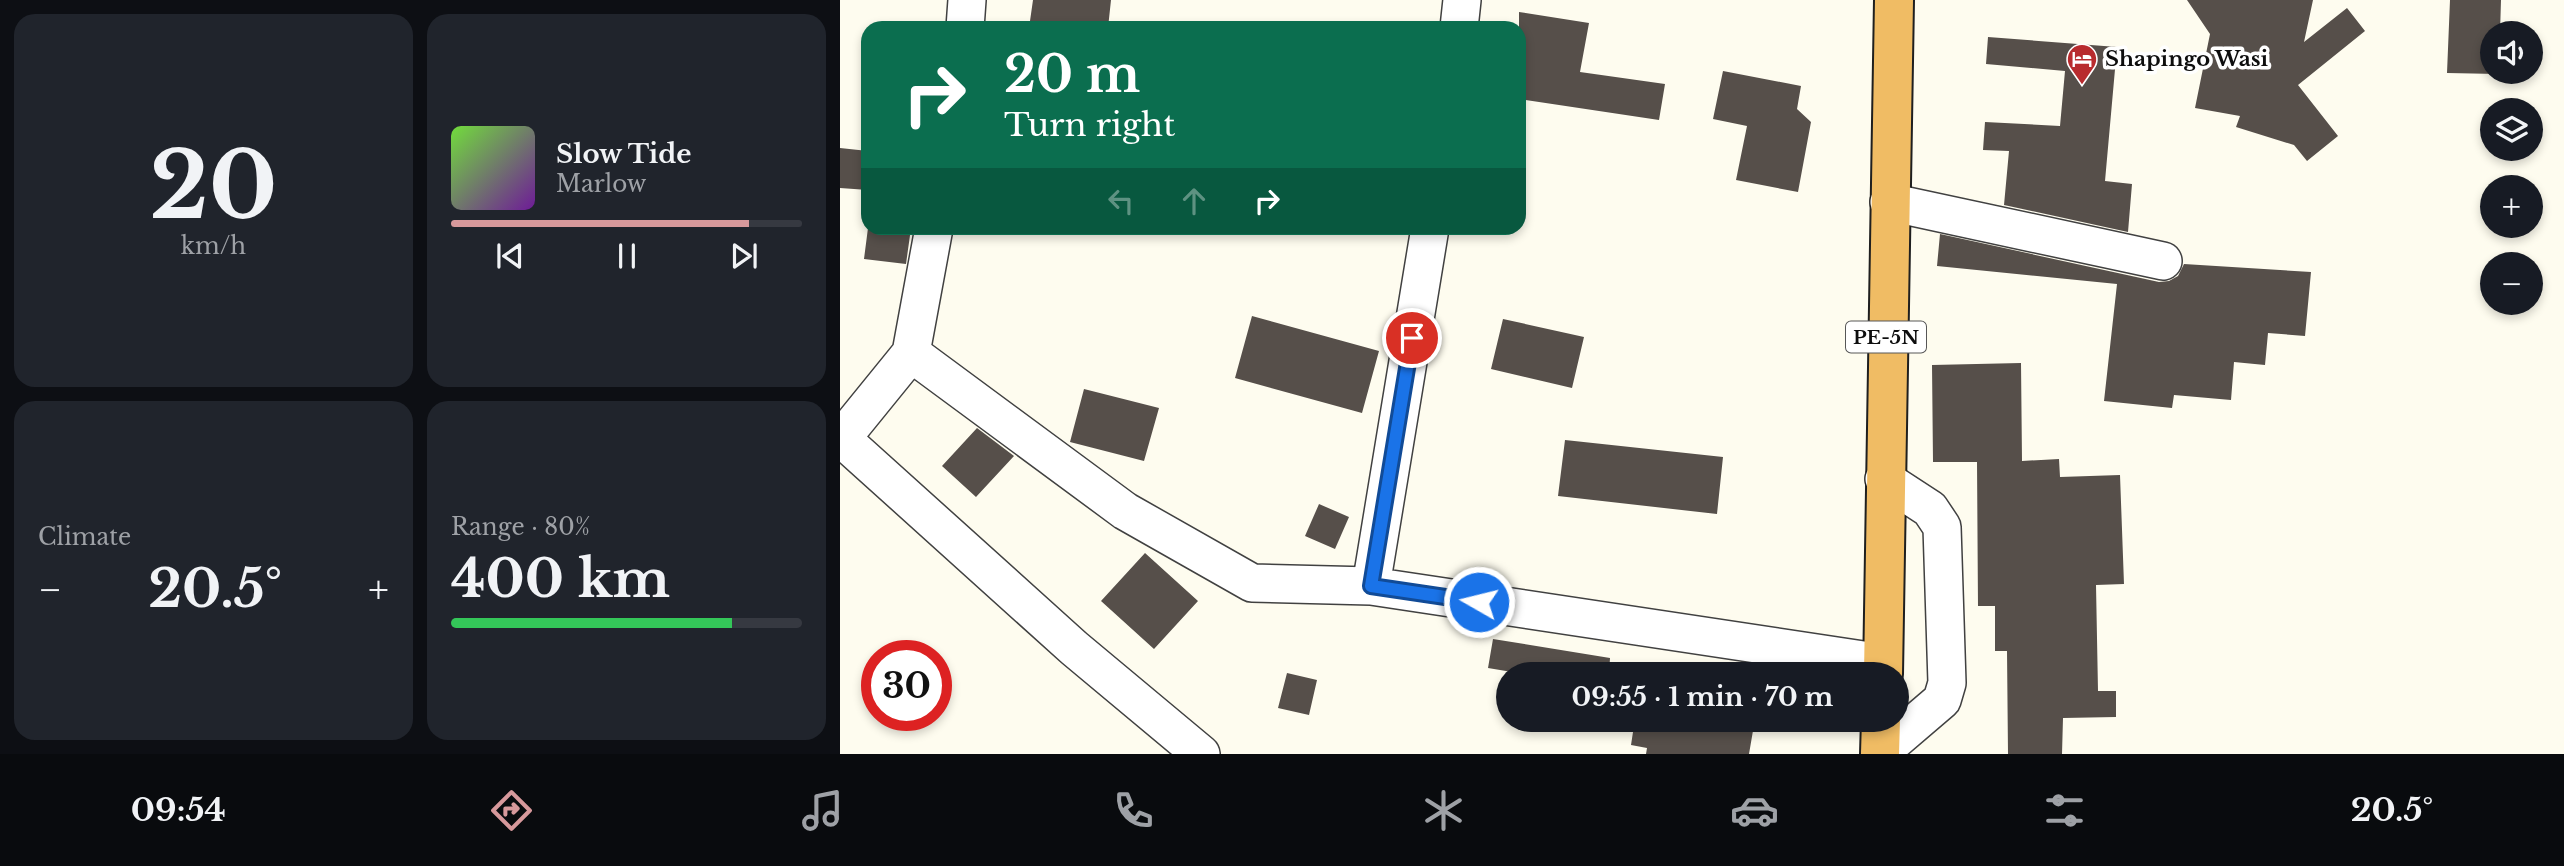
<!DOCTYPE html>
<meta charset="utf-8">
<style>
body{margin:0;font-family:"Libre Baskerville",serif;background:#20242c;color:#f1f3f6;height:100vh;display:flex;flex-direction:column;font-size:26px;white-space:nowrap}
*{box-sizing:border-box;margin:0}
p{font-size:23px;color:#9ea1a6}
.icon{flex:none;width:38px;height:38px;fill:none;stroke:currentColor;stroke-width:2;stroke-linecap:round;stroke-linejoin:round}
.map{position:relative;flex:1;overflow:hidden}
.drawer{display:flex;flex-direction:column;gap:14px;padding:14px;background:#0d0f14;width:840px}
.drawer>*{flex:none}
.guide{position:absolute;left:21px;top:21px;width:665px;height:214px;border-radius:21px;box-shadow:0 4px 10px #0003;background:#0b6e4f;color:#fff;overflow:hidden}
.controls{position:absolute;left:1640px;top:21px;display:grid;gap:14px}
.controls a{display:grid;place-items:center;width:63px;height:63px;border-radius:50%;background:#171b24;box-shadow:0 4px 10px #0003;font-size:35px}
.speed{position:absolute;left:21px;top:640px;display:flex;gap:14px;font-size:35px;font-weight:700;text-align:center}
.speed>*{display:grid;place-content:center;width:91px;height:91px;border-radius:50%;background:#171b24;box-shadow:0 4px 10px #0003;line-height:1}
.speed .limit{border:10px solid #d22;background:#fff;color:#111}
.pin{position:absolute;display:grid;place-items:center;width:60px;height:60px;color:#fff;margin:-30px;border:4px solid #fff;border-radius:50%;box-shadow:0 2px 7px #0007}
.me{position:absolute;width:77px;margin:-38px;rotate:278deg;stroke-linejoin:round;filter:drop-shadow(0 0 5px #0008)}
.turn{display:flex;align-items:center;gap:24px;height:147px;padding:0 28px;font-size:32px}
.turn .icon{width:91px;height:91px;stroke-width:2.5}
.turn b{display:block;font-size:49px;line-height:60px}
.lanes{display:flex;align-items:center;height:66px;padding:0 28px;background:#0003;justify-content:center;gap:35px;direction:ltr}
.lanes .off{opacity:.35}
.big{font-size:52px;font-weight:700;line-height:1.1}
.drawer .widget{flex:1;display:flex;flex-direction:column;justify-content:center;gap:10px;min-width:0;padding:0 24px;border-radius:21px;background:#20242c}
.drawer .dial{align-items:center;gap:0}
.dial b{font-size:91px;line-height:1}
.song{display:flex;align-items:center;gap:21px}
.cover{width:84px;height:84px;border-radius:10px;background:linear-gradient(135deg,hsl(100 70% 55%),hsl(280 70% 35%))}
.played{height:7px;border-radius:4px;background:linear-gradient(90deg,#d7999c 85%,#363941 85%)}
.keys{display:flex;justify-content:space-around;direction:ltr}
.heat{display:flex;justify-content:space-between;align-items:center;font-size:38px;direction:ltr}
.charge{height:10px;border-radius:5px;background:linear-gradient(90deg,#34c759 80%,#363941 0)}
.drawer .tiles{flex:1;display:grid;gap:14px;grid-template-columns:repeat(2,1fr)}
.trip{position:absolute;left:656px;top:662px;width:413px;height:70px;border-radius:35px;background:#171b24;box-shadow:0 4px 10px #0003;font-weight:700;line-height:70px;text-align:center}
.menu{display:flex;height:112px;justify-content:space-around;align-items:center;background:#090b0e;color:#9ea1a6}
.menu .icon{width:49px;height:49px}
.menu .selected{color:#d7999c}
.menu b{font-size:32px;color:#f1f3f6}
main{display:flex;flex:1;min-height:0}
.map>svg:first-child{display:block}
</style>
<main>
<section class="drawer">
<div class="tiles">
<div class="widget dial"><b>20</b><p>km/h</p></div>
<div class="widget">
<div class="song"><i class="cover"></i><div><b>Slow Tide</b><p>Marlow</p></div></div>
<div class="played"></div>
<div class="keys"><svg class="icon" aria-label="previous" viewBox="0 0 24 24"><path d="M18 5L8 12l10 7zM5 5v14"/></svg><svg class="icon" aria-label="pause" viewBox="0 0 24 24"><path d="M8 5v14M16 5v14"/></svg><svg class="icon" aria-label="next" viewBox="0 0 24 24"><path d="M6 5l10 7-10 7zM19 5v14"/></svg></div>
</div>
<div class="widget"><p>Climate</p>
<div class="heat"><a>−</a><b class="big">20.5°</b><a>+</a></div>
</div>
<div class="widget"><p>Range · 80%</p><b class="big">400 km</b><div class="charge"></div></div>
</div>
</section>
<div class="map">
<svg width="1724" height="754" viewBox="0 0 1724 754">
<rect width="100%" height="100%" fill="#fefcef"/>
<path fill="#564f4a" d="M193,0H271L268,28H189Z
M1347,0H1473L1464,42L1507,8L1525,31L1458,85L1498,136L1467,161L1454,145L1396,127L1400,116L1355,108L1370,34Z
M1610,0H1661L1660,33H1652V72L1658,74L1607,73Z
M679,12L749,23L740,72L825,84L819,120L679,99Z
M1148,37L1277,47L1265,181L1292,184L1288,232L1164,205L1169,151L1143,150L1145,122L1220,126L1225,71L1146,64Z
M883,71L961,86L957,109L971,122L958,192L896,180L907,126L873,119Z
M0,148L28,151V190L0,188Z
M28,228H71L66,264L24,259Z
M1100,234L1319,282L1329,281L1338,276L1344,264L1471,272L1465,336L1428,333L1425,365L1394,362L1391,400L1334,395L1332,408L1264,401L1277,284L1097,266Z
M412,316L539,351L522,413L395,378Z
M663,319L744,337L732,388L651,369Z
M1181,363L1182,461L1219,459L1220,477L1280,475L1284,584L1256,585L1258,691H1276V717L1223,718L1222,754H1168L1167,651H1155V606H1138L1137,462H1093L1092,365Z
M244,389L319,408L304,461L230,442Z
M137,428L174,456L136,497L102,466Z
M725,440L883,457L877,514L718,496Z
M479,504L509,517L495,549L465,536Z
M305,553L358,601L314,649L261,601Z
M653,639L770,658L769,674H684L648,668Z
M803,664L864,674H802Z
M447,673L477,680L469,715L438,708Z
M795,719H915L909,754H806L807,748L791,745Z"/>
<g fill="none" stroke-linecap="round" stroke-linejoin="round">
<g stroke="#414141" stroke-width="40">
<path id="minor" d="M125,28L127,0
M619,28L622,0
M1049,202L1323,261
M71,353L285,511L412,583L531,586L1043,663
M0,437L234,648L361,754
M2,438L71,353L94,228
M531,586L590,228
M1040,753L1102,700L1107,683L1102,527L1090,509L1044,479"/>
</g>
<g stroke="#1f1f1f" stroke-width="42">
<path id="trunk" d="M1043,674L1054,0
M1040,754L1041,719"/>
</g>
<use href="#minor" stroke="#fff" stroke-width="37"/>
<use href="#trunk" stroke="#f0bc64" stroke-width="38"/>
</g>
<g fill="none" stroke-linecap="round" stroke-linejoin="round">
<g stroke="#114b97" stroke-width="18">
<path id="route" d="M572,338L531,586L639,602"/>
</g>
<use href="#route" stroke="#1a73e8" stroke-width="12"/>
</g>
<defs>
<g id="hotel-pin" transform="scale(1.575)"><path d="M0 17L-7.5 6A9.5 9.5 0 1 1 7.5 6Z" fill="#b82b2e" stroke="#fff"/><path d="M-6-4.5h1.5V1H6V5H4.5V3h-9V5H-6ZM-4 0a1.8 1.8 0 1 1 3.6 0ZM.5 0V-2.5h3Q6-2.5 6 0Z" fill="#fff"/></g>
</defs>
<g fill-rule="evenodd">
<use href="#hotel-pin" x="1242" y="59"/>
</g>
<g text-anchor="middle" dominant-baseline="central" stroke-width="7" stroke-linejoin="round" paint-order="stroke">
<rect fill="#fff" stroke="#565656" stroke-width="2" x="1006" y="321.5" width="80" height="31" rx="5"/>
<g font-size="19" font-weight="bold" fill="#0e0e0e">
<text x="1046" y="337">PE-5N</text>
</g>
<g font-size="21" font-weight="bold" fill="#0e0e0e" stroke="#fff" text-anchor="start">
<text x="1265" y="59">Shapingo Wasi</text>
</g>
</g>
</svg>
<div class="controls">
<a><svg class="icon" aria-label="sound" viewBox="0 0 24 24"><path d="M4 9h4l5-4v14l-5-4H4zM17 9q2 3 0 6"/></svg></a>
<a><svg class="icon" aria-label="layers" viewBox="0 0 24 24"><path d="M12 4l9 5-9 5-9-5zM3 14l9 5 9-5"/></svg></a>
<a>+</a>
<a>−</a>
</div>
<div class="speed"><div class="limit">30</div></div>
<div class="pin" style="left:572px;top:338px;background:#d93025"><svg class="icon" aria-label="arrive" viewBox="0 0 24 24"><path d="M6 21V4h12l-3 4 3 4H6"/></svg></div>
<svg class="me" style="left:639px;top:602px" viewBox="-20 -20 40 40"><circle r="17" fill="#1a73e8" stroke="#fff" stroke-width="3"/><path d="M0-11L8 9 0 5-8 9z" fill="#fff"/></svg>
<div class="trip">09:55 · 1 min · 70 m</div>
<div class="guide">
<div class="turn"><svg class="icon" aria-label="right" viewBox="0 0 24 24"><path d="M7 20v-9h11M14 6l5 5-5 5"/></svg><div><b>20 m</b>Turn right</div></div>
<div class="lanes"><svg class="icon off" aria-label="left" viewBox="0 0 24 24"><path d="M17 20v-9H6M10 6l-5 5 5 5"/></svg><svg class="icon off" aria-label="ahead" viewBox="0 0 24 24"><path d="M12 20V5M6 11l6-6 6 6"/></svg><svg class="icon" aria-label="right" viewBox="0 0 24 24"><path d="M7 20v-9h11M14 6l5 5-5 5"/></svg></div>
</div>
</div>
</main>
<nav class="menu">
<b>09:54</b>
<svg class="icon selected" aria-label="directions" viewBox="0 0 24 24"><path d="M12 3l9 9-9 9-9-9zM9 14v-3h6M13 9l2 2-2 2"/></svg>
<svg class="icon" aria-label="music" viewBox="0 0 24 24"><path d="M9 18V5l10-2v13"/><circle cx="6" cy="18" r="3"/><circle cx="16" cy="16" r="3"/></svg>
<svg class="icon" aria-label="phone" viewBox="0 0 24 24"><path d="M5 4h4l2 5-3 2q2 4 5 5l2-3 5 2v4C11 20 4 13 5 4z"/></svg>
<svg class="icon" aria-label="climate" viewBox="0 0 24 24"><path d="M12 3v18M4 7l16 10M4 17L20 7"/></svg>
<svg class="icon" aria-label="car" viewBox="0 0 24 24"><path d="M5 17H2v-5l4-1 3-4h7l3 4 3 1v5h-3M9 17h6M6 11h13"/><circle cx="7" cy="17" r="2"/><circle cx="17" cy="17" r="2"/></svg>
<svg class="icon" aria-label="filters" viewBox="0 0 24 24"><path d="M4 7h16M4 17h16"/><circle cx="9" cy="7" r="2"/><circle cx="15" cy="17" r="2"/></svg>
<b>20.5°</b>
</nav>
